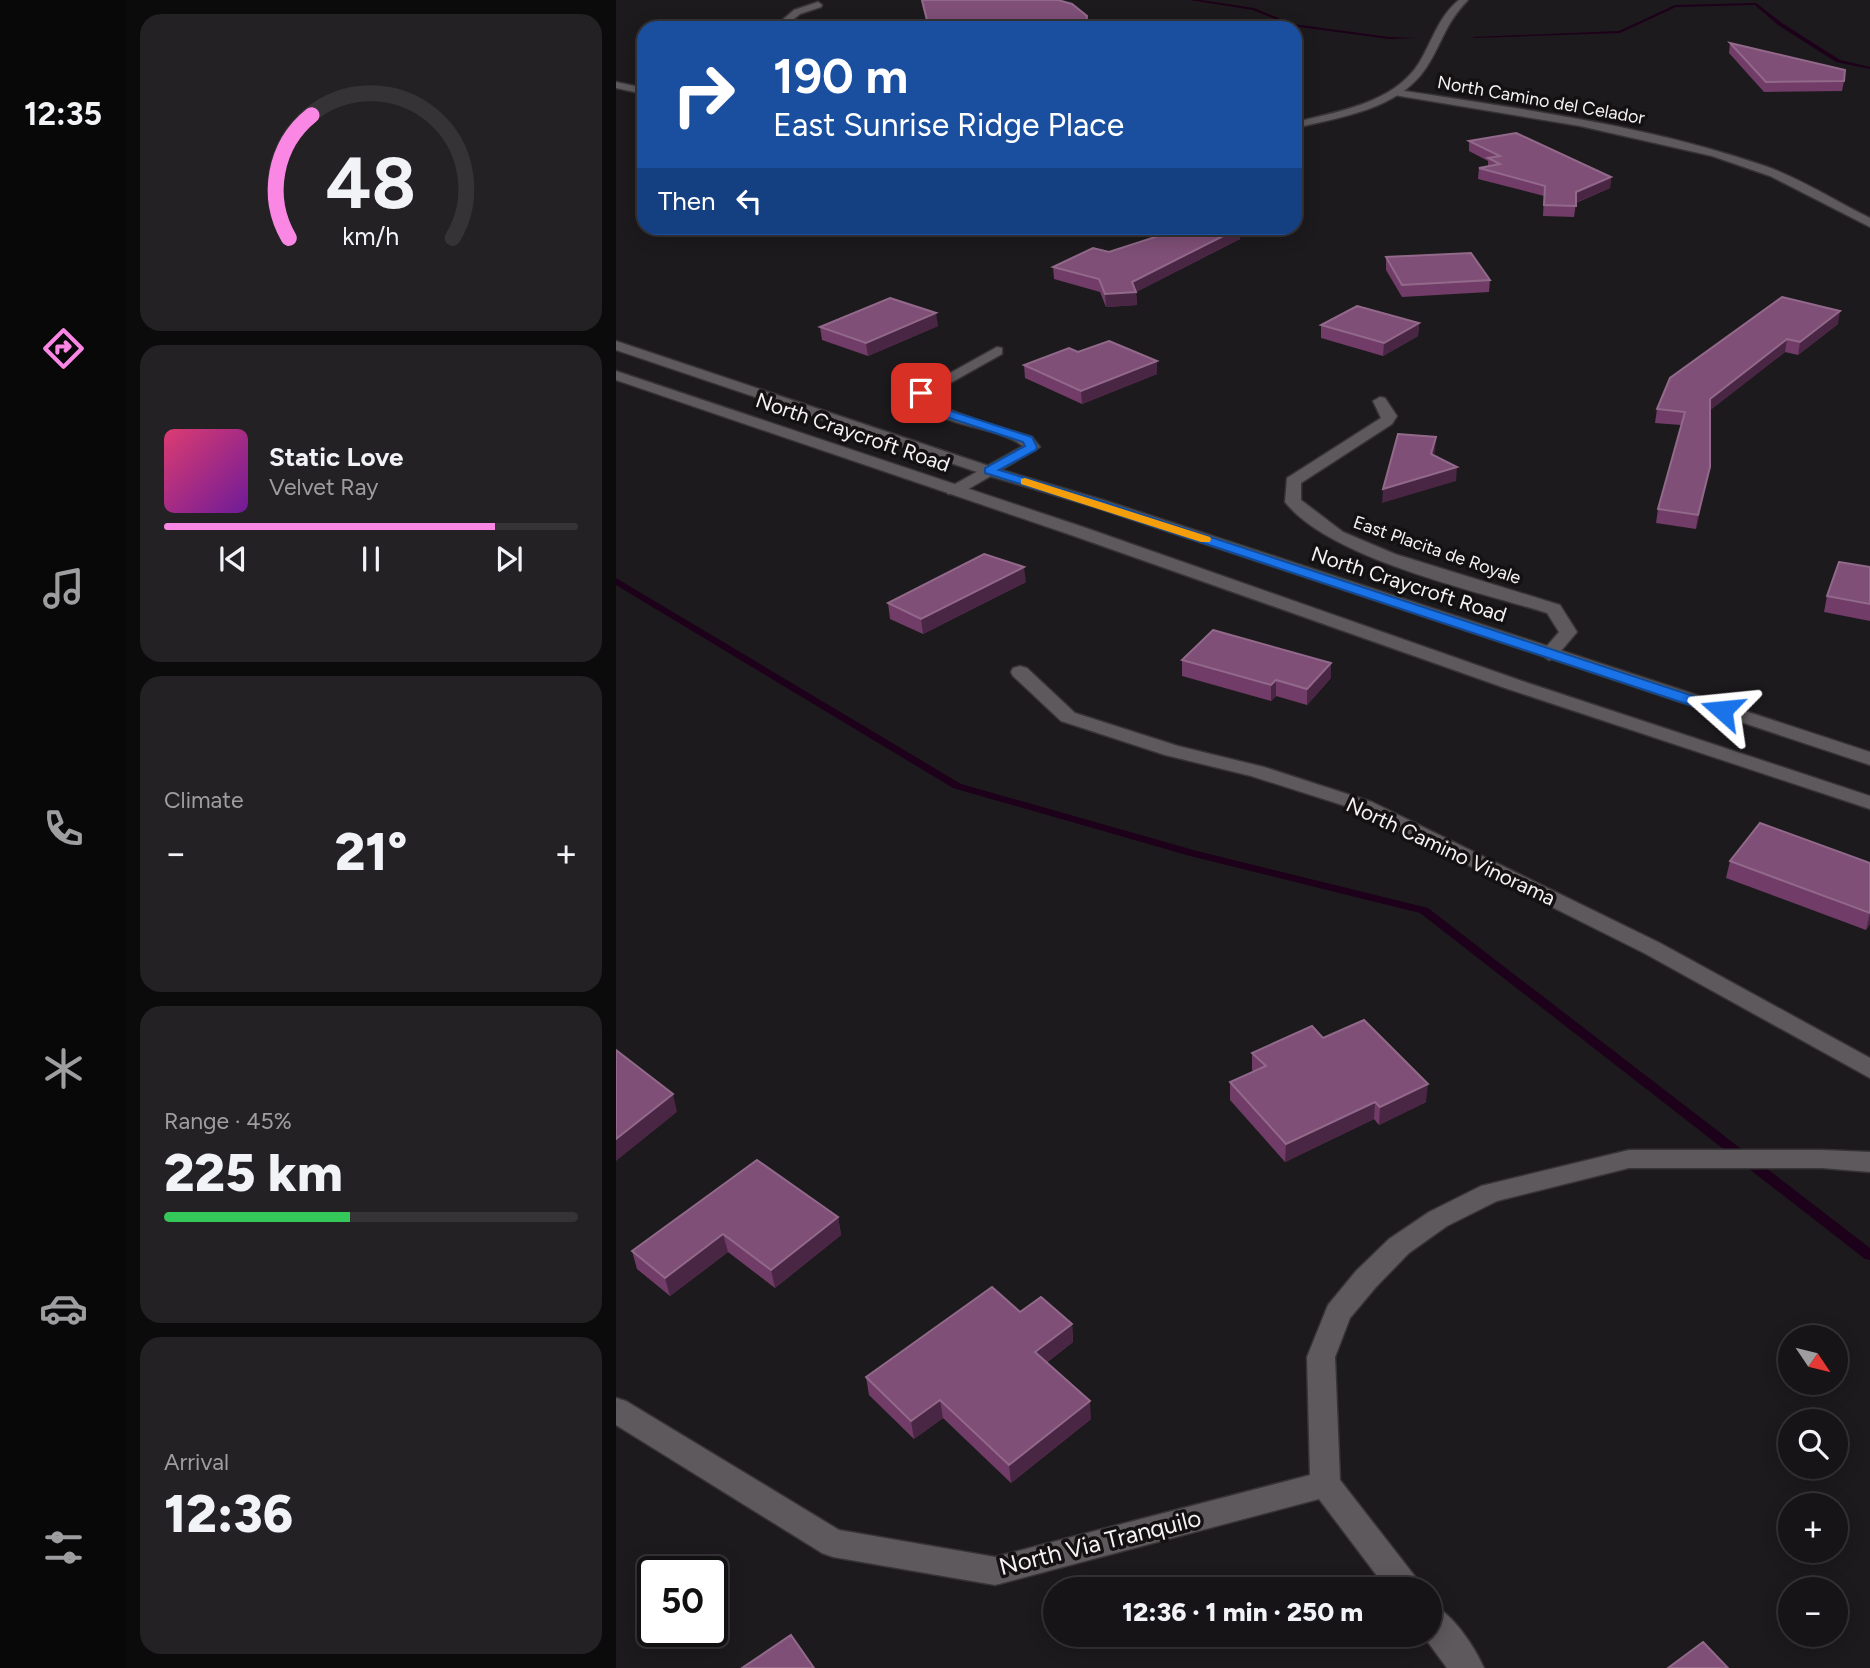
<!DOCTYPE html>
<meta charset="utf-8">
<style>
body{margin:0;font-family:Figtree,sans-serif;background:#232123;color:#f1f3f6;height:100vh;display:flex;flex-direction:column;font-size:26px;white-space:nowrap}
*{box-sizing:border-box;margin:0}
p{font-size:23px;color:#9e9ea1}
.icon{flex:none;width:38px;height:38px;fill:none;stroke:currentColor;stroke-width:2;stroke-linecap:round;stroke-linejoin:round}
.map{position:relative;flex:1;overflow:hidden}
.details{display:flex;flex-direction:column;gap:14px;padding:14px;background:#0c0b0c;width:490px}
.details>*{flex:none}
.hud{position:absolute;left:21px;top:21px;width:665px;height:214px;border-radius:21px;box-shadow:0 4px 18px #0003,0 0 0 2px #353335;background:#1a4fa0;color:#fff;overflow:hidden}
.needle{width:46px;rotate:125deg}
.controls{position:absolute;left:1162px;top:1325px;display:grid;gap:14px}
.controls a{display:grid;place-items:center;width:70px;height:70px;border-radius:50%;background:#161416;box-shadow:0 4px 18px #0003,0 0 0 2px #353335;font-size:35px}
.speed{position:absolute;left:21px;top:1556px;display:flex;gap:14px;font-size:35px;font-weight:700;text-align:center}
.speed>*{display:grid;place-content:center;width:91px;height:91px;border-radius:50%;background:#161416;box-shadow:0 4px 18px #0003,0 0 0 2px #353335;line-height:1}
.speed .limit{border:4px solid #111;border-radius:10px;background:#fff;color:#111}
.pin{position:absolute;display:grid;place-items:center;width:60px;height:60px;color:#fff;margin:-30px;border-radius:14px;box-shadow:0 4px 10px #0006}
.me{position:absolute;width:77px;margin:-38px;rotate:288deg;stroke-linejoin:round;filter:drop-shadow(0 0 5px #0008)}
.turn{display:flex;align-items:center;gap:24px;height:147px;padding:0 21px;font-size:32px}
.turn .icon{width:91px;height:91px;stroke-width:2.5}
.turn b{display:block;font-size:49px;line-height:60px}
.then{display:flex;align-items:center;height:66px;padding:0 21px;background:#0003;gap:14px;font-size:26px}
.big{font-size:52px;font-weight:800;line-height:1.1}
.details .card{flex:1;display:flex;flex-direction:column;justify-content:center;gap:10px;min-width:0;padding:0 24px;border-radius:21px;background:#232123}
.details .dial{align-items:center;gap:0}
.dial svg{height:182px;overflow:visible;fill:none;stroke:#353335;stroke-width:7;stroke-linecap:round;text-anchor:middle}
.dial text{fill:#f1f3f6;stroke:none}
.song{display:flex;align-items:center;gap:21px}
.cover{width:84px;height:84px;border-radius:10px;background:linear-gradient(135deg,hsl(340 70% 55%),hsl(280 70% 35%))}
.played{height:7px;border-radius:4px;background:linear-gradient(90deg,#fb87e5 80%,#353335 80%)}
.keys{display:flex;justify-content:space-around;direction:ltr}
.heat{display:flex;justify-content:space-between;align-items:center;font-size:38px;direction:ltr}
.charge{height:10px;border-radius:5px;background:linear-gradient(90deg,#34c759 45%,#353335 0)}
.trip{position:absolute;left:427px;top:1577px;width:399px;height:70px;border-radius:35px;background:#161416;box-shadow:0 4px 18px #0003,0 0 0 2px #353335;font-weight:800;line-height:70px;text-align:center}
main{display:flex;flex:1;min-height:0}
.menu{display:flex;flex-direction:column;width:126px;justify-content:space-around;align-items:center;background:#090809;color:#9e9ea1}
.menu .icon{width:49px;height:49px}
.menu .selected{color:#fb87e5}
.menu b{font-size:32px;color:#f1f3f6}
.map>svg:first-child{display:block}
</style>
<main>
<nav class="menu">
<b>12:35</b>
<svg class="icon selected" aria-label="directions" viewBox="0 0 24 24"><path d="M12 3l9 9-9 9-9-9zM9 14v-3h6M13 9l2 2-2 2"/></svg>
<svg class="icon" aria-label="music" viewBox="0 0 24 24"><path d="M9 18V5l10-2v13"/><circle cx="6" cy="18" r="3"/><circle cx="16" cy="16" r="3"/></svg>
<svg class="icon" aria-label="phone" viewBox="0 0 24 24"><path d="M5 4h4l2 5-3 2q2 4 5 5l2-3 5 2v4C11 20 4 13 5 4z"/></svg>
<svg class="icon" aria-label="climate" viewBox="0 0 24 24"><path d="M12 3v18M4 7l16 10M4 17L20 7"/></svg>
<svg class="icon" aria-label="car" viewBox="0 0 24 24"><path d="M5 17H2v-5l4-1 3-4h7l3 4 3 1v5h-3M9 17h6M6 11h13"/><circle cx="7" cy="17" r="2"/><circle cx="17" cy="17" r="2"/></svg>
<svg class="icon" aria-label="filters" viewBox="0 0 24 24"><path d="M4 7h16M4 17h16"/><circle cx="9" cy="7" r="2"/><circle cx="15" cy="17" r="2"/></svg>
</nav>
<section class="details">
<div class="card dial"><svg viewBox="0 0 100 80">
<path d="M14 69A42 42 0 1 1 86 69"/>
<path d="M14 69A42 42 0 0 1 24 15" stroke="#fb87e5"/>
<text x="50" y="56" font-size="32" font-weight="700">48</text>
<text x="50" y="72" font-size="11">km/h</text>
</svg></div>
<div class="card">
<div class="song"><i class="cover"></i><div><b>Static Love</b><p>Velvet Ray</p></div></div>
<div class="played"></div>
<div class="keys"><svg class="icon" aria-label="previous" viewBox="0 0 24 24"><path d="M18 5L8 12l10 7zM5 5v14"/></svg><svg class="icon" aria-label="pause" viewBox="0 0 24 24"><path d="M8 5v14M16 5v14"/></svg><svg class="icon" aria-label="next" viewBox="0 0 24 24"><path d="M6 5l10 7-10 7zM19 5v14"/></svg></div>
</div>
<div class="card"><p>Climate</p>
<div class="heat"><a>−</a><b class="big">21°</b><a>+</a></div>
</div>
<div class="card"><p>Range · 45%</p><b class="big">225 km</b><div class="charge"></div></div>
<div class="card"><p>Arrival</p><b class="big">12:36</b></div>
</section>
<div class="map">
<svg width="1254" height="1668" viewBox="0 0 1254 1668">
<rect width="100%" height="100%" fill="#1d1a1d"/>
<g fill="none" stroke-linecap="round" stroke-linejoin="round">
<path fill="#1d0019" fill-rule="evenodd" d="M574,0H585L638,8L677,24L773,37L800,38L773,39L676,26L637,10Z
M1140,3L1166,23L1224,60L1254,67V69L1220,62L1162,25L1139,5L1060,7L1004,33L858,38L856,37L1003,31L1059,5Z
M0,578L345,784L581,851L812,908L1254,1248V1260L1249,1259L804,913L574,856L337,788L0,585Z"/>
<g stroke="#373436" stroke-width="3">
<path id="street" d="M202,2L206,5L205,7L184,14L173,23L177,28H167L163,23L178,10Z
M782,90C905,109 1031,125 1149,166C1186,179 1219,201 1254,218V227L1154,176L1096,156L964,126L778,95V91Z
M381,347L386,348V354L313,395C322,412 396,430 416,437L424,447L344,494H332L330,491L332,488L407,446C379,424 313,428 298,393Z
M764,397L769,398L781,416L776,424L685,483V500L727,532L779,554L944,605L961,632L939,658L933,660L924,654L943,632L931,613C861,591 714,559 669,502L671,478L765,418L757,401Z
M404,666L411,668L459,713L562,746L648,767L756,802L1044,943L1254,1058V1078L1028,953L742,810L635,776L549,755L445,721L397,676L395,672L397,668Z
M1013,1150H1206L1254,1152V1172L1206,1168H1013L881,1201L831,1226L793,1253L760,1287L734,1318L719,1357L724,1480L801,1579L806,1589H771L703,1499L379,1585L217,1557L206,1553L0,1425V1398L10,1401L223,1530L379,1557L694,1475L691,1357L712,1305L740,1271L773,1239L813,1212L865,1186Z
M814,1604C836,1612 858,1646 868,1668H831L806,1634H814Z"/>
</g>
<g stroke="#373436" stroke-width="3">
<path id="secondary" d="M843,0H852C828,25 827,42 810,68C782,110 724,117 679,128V122C721,112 778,103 803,63C816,42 822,17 843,0Z
M0,82L28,88V94L0,88Z
M0,341L379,468L487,500L1254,752V765L475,506L367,474L0,350Z
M0,371L470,528L906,681L1254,796V809L892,689L458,536L0,380Z"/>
</g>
<use href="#street" fill="#5d595c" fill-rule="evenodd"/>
<use href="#secondary" fill="#5d595c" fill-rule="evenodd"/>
</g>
<path fill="#713c68" d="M305,0H442L471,16V28H312Z
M1114,43L1228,81L1226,91L1148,92L1113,53Z
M853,141L995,177L994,188L960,203L958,217L927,216L928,196L862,179L863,168L872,166V161L853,151Z
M624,239L520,292L521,305L490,307L484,292L438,279L437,267L493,252Z
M770,257L874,280L873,292L786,297L770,270Z
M1166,297L1222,324L1182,355L1169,352L1094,410V467L1091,480L1080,529L1040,523L1042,509L1065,425L1039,423L1041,409Z
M803,323L802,336L767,356L705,338V325Z
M322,326L252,356L206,340L204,327Z
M462,352L541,374L466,404L409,378L408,365Z
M1254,567V621L1208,612L1211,596Z
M410,582L307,634L274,619L272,603Z
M566,660L715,678L691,705L660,696L655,701L566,676Z
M1114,861L1254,863V924L1250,930L1110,878Z
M707,1038L810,1102L763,1125L758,1119L669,1162L614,1100V1082L638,1072L636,1070V1053Z
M141,1160L222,1217L225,1235L159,1288L112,1252L54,1296L21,1269L16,1251Z
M456,1324L457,1342L430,1363L475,1419L395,1483L327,1418L298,1439L253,1395L250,1377Z"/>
<path fill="#492643" d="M995,177L994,188L959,203L960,192Z
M623,228H624V239L520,292L521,305L490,307L489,294Z
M1224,311L1222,324L1182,355L1184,342Z
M320,313L322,326L252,356L250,343Z
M803,323L802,336L767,356L768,343Z
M1171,339L1169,352L1092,412L1094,399Z
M541,361V374L466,404L465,391Z
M820,437L819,451L814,469L815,454Z
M841,467L840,481L766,503L767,489Z
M1094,467L1091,480L1080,529L1082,515Z
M408,567L410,582L307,634L305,619Z
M715,663V678L691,705V689Z
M660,680V696L655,701V685Z
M1254,913V924L1250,930Z
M812,1084L810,1102L763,1125L764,1107Z
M57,1094L61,1112L0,1161V1139Z
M759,1102L758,1119L669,1162L670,1144Z
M222,1217L225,1235L159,1288L155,1270Z
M107,1234L112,1252L54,1296L49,1278Z
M456,1324L457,1342L420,1370L419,1352Z
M324,1400L327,1418L298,1439L295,1421Z
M474,1401L475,1419L395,1483L393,1465Z"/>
<path fill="#7f4f77" stroke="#92698a" stroke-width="2" d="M306,0H442L456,4L471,16L470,28H313Z
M1114,43L1229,70L1228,81L1150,82Z
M900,133L995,177L960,192V206L928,205L929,186L863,168L884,164L872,158L884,156L853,141Z
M567,228H623L516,282L520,292L489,294L483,279L437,267L477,248L493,252Z
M855,253L874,280L786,285L770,257Z
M1166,297L1224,311L1184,342L1171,339L1094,399V467L1082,515L1042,509L1069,412L1041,409L1054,378Z
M274,298L320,313L250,343L204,327Z
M741,306L803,323L768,343L705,325Z
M493,341L541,361L465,391L408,365L453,348L462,352Z
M782,434L820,437L815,454L841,467L767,489Z
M368,554L408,567L305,619L272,603Z
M1223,562L1254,567V604L1211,596Z
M597,630L715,663L691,689L660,680L655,685L566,660Z
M1144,823L1254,863V913L1114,861Z
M748,1020L812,1084L764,1107L759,1102L670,1144L614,1082L650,1066L636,1053L696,1026L707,1038Z
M0,1050L57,1094L0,1139Z
M141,1160L222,1217L155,1270L107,1234L49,1278L16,1251Z
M376,1287L404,1312L425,1297L456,1324L419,1352L474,1401L393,1465L324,1400L295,1421L250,1377Z
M175,1635L198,1668H126Z
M1087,1642L1112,1668H1052Z"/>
<path fill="#1a73e8" stroke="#114b97" stroke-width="2" d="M301,391H309L314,400L332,410L416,437L421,447L420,450L383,470L485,501L1111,707L1113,710L1111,714H1101L476,506L369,473V468L409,446L407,442L324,415L305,405L300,393Z"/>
<path fill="#f59e0b" d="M409,478L594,537L595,539L594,542H585L405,484V479Z"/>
<g text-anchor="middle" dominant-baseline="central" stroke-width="7" stroke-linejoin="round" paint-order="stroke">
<g font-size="18" fill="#f5f2f4" stroke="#141113">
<text transform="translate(925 100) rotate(10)">North Camino del Celador</text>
<text transform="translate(821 550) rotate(19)">East Placita de Royale</text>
</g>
<g font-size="21" fill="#f5f2f4" stroke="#141113">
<text transform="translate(237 432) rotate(19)">North Craycroft Road</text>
<text transform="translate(793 584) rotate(18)">North Craycroft Road</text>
<text transform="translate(835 851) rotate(25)">North Camino Vinorama</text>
</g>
<g font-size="24" fill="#f5f2f4" stroke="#141113">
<text transform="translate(484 1542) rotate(-14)">North Via Tranquilo</text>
</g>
</g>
</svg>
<div class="controls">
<a><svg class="needle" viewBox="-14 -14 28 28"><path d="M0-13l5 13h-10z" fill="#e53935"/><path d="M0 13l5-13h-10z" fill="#9e9ea1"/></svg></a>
<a><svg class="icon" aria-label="search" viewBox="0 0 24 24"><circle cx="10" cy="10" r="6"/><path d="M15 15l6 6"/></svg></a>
<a>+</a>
<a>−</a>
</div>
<div class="speed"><div class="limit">50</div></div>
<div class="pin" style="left:305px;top:393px;background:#d93025"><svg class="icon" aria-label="arrive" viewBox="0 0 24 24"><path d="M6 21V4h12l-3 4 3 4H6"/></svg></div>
<svg class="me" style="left:1106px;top:710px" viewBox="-20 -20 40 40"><path d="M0-17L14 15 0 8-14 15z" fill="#1a73e8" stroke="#fff" stroke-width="4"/></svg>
<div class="trip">12:36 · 1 min · 250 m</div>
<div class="hud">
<div class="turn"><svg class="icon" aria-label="right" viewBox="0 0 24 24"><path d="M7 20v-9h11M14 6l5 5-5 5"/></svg><div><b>190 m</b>East Sunrise Ridge Place</div></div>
<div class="then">Then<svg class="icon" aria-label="left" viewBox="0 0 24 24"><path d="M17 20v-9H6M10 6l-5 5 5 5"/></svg></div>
</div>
</div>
</main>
